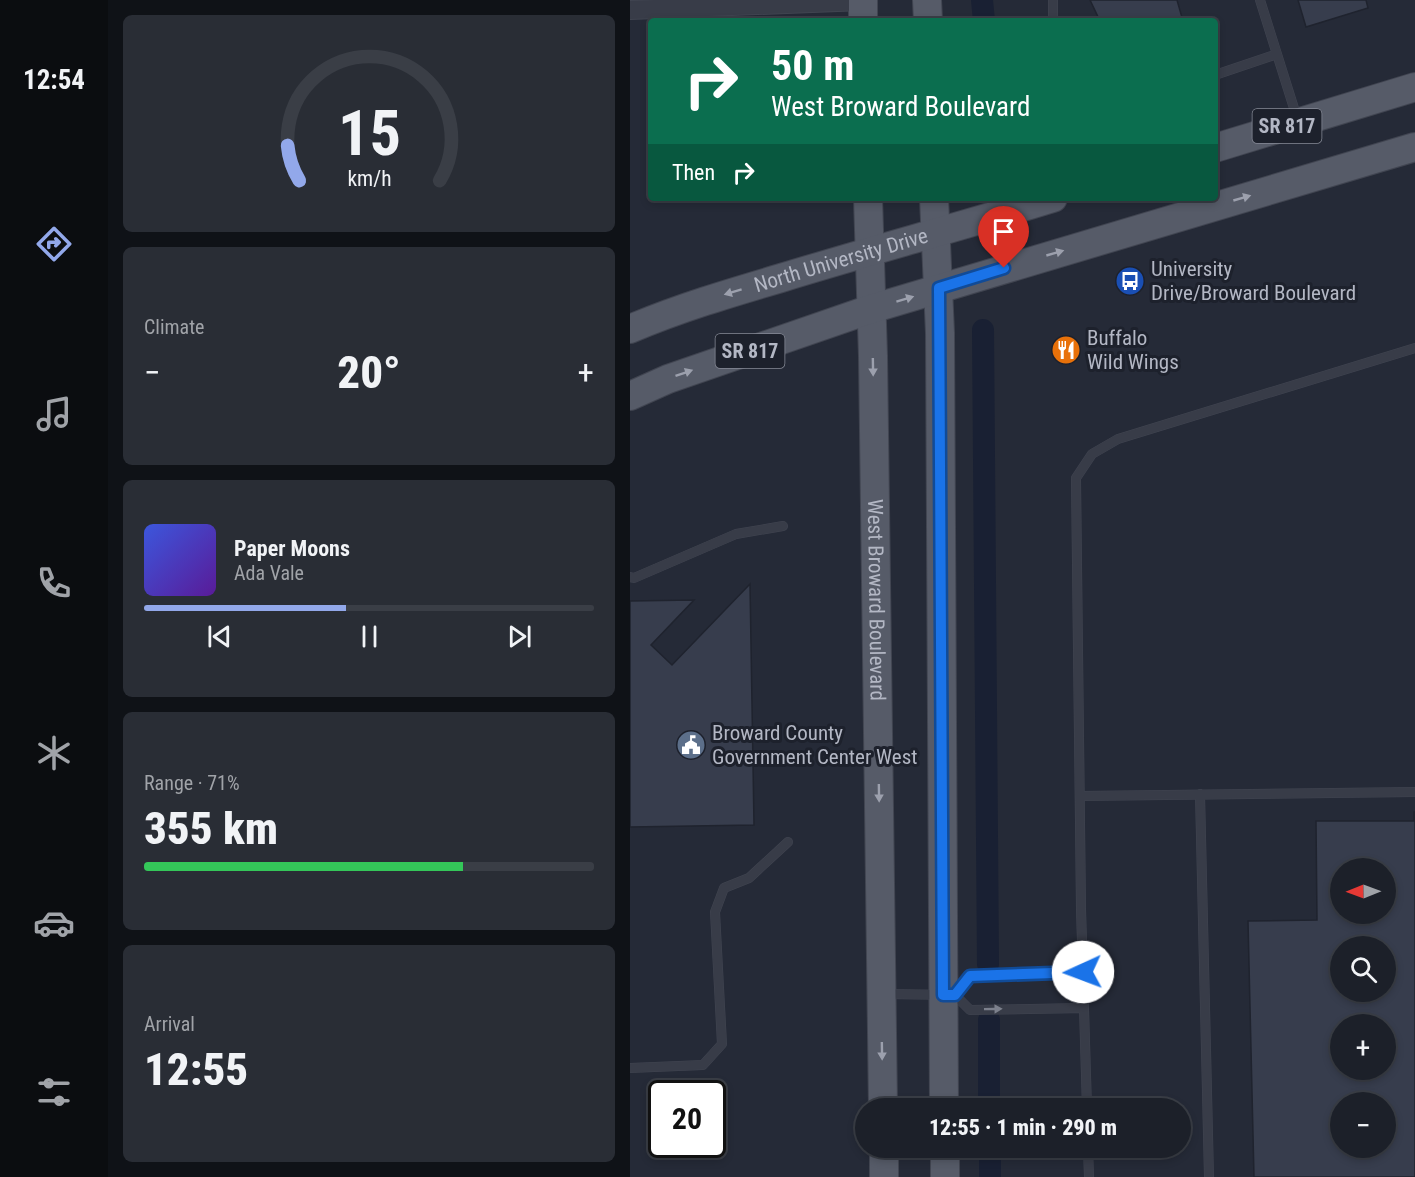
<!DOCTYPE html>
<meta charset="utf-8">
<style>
body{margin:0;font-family:"Roboto Condensed",sans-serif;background:#292d35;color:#f1f3f6;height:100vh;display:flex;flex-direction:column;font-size:22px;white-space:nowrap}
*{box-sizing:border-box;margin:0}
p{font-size:20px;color:#a0a3a8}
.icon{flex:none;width:33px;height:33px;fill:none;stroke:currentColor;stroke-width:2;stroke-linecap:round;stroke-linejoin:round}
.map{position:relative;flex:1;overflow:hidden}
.panel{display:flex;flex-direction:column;gap:15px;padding:15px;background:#0f1217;width:522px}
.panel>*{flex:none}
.top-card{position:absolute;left:18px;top:18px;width:570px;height:183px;border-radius:6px;box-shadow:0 3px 9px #0003,0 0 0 2px #3a3e46;background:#0b6e4f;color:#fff;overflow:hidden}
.needle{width:39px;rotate:269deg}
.controls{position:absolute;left:700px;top:858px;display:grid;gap:12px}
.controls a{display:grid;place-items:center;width:66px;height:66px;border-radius:50%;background:#1c2029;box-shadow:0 3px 9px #0003,0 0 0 2px #3a3e46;font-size:30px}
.speed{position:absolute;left:18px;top:1080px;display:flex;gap:12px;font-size:30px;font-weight:700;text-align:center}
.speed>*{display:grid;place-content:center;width:78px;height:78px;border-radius:50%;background:#1c2029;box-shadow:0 3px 9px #0003,0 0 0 2px #3a3e46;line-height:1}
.speed .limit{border:3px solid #111;border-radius:9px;background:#fff;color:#111}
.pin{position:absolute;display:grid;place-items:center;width:51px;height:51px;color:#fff;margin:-62px -26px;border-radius:50% 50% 50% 0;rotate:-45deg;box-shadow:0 0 6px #0007}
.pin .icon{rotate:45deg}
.me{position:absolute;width:66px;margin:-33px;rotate:268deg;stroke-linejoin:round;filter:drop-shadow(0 0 4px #0008)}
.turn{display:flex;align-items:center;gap:21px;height:126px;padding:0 24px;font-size:27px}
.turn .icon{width:78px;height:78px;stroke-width:2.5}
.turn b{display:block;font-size:42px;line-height:51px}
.then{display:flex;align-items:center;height:57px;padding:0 24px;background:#0003;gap:12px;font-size:22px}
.big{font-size:45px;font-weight:800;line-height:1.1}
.panel .card{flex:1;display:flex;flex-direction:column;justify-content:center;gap:9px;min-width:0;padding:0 21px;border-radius:9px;background:#292d35}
.panel .dial{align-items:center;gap:0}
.dial svg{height:156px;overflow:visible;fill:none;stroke:#3a3e46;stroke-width:7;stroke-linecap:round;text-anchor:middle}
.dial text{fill:#f1f3f6;stroke:none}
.song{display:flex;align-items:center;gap:18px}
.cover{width:72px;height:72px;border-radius:9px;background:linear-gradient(135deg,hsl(230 70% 55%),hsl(270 70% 35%))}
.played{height:6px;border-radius:3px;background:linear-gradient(90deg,#92a8ea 45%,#3a3e46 45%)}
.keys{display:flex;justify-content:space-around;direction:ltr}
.heat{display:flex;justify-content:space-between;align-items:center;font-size:33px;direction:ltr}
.charge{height:9px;border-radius:4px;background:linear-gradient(90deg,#34c759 71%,#3a3e46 0)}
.trip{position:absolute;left:225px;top:1098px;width:336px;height:60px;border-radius:30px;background:#1c2029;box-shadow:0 3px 9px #0003,0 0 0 2px #3a3e46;font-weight:800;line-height:60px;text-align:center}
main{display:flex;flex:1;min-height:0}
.menu{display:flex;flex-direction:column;width:108px;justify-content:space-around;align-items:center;background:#0b0d10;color:#a0a3a8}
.menu .icon{width:42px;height:42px}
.menu .current{color:#92a8ea}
.menu b{font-size:27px;color:#f1f3f6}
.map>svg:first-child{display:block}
</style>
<main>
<nav class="menu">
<b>12:54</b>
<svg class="icon current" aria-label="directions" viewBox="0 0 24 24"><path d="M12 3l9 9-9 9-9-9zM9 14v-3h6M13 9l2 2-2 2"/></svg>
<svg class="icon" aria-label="music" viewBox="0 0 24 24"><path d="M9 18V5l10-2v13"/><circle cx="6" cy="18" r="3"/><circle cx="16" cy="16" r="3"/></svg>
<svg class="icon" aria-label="phone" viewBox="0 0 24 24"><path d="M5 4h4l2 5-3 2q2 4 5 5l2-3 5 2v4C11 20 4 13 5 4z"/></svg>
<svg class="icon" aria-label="climate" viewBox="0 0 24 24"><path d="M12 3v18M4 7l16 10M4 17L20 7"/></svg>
<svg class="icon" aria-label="car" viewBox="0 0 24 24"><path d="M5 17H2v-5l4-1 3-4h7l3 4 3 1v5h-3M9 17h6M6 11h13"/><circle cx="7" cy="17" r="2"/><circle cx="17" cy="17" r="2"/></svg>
<svg class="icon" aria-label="filters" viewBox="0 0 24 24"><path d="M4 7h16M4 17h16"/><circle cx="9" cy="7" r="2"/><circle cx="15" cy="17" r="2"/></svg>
</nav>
<section class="panel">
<div class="card dial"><svg viewBox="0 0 100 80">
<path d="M14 69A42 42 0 1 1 86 69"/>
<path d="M14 69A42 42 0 0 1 8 51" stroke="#92a8ea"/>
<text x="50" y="56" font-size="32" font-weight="700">15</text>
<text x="50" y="72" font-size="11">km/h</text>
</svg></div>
<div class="card"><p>Climate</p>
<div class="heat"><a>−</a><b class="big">20°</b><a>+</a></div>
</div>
<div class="card">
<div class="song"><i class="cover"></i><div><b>Paper Moons</b><p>Ada Vale</p></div></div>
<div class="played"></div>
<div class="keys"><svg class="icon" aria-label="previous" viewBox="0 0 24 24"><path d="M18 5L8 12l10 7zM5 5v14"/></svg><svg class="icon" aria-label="pause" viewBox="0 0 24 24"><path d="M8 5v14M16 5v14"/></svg><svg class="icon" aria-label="next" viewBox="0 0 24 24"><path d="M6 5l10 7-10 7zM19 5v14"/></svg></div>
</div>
<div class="card"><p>Range · 71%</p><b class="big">355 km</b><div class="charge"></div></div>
<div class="card"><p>Arrival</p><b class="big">12:55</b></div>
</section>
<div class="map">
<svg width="785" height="1177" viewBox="0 0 785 1177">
<rect width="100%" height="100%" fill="#252a37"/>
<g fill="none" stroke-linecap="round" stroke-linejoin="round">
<path stroke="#192033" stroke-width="22" d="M352,0L354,21
M353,330L358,964
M359,1020V1108
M360,1148V1177"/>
</g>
<path fill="#373d4d" stroke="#1f232e" stroke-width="1.5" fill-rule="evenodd" d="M460,0H547L553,21H470Z
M668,0H736L738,8L676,27Z
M120,584L124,825L0,827V601L64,600L21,645L42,665Z
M784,812H785V1177H624L618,921L687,920L686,821H784ZM711,868H756V914H711ZM711,946H756V992H711ZM711,1024H756V1070H711ZM711,1102H756V1148H711Z"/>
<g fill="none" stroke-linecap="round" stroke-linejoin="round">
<g stroke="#414551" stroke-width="10">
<path id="service" d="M423,0V21
M630,0L668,121
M585,75L647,54
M0,577L4,578L106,534L153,526
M570,794L579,1177
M450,796L785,792
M256,994L325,995L340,1010L454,1008
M325,995L340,976L453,972
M0,1068L73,1065L92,1044L85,912L94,888L119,878L158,842
M457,1108L451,909L446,478L462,454L488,439L785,348
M458,1148L459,1177"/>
</g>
<g stroke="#414551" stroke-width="20">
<path id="minor" d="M0,10L233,1"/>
</g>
<g stroke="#414551" stroke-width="30">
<g id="primary">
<path d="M233,0V21"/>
<path d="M297,0L298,21"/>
<path d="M585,148L785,87"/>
<path id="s1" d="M238,198L243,356L253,1108"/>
<path d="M304,198L310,333L314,1108"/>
<path id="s2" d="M0,329C49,308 100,293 151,278C242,250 333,226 423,198"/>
<path d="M0,396L38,379L241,309L785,147"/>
<path d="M254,1148V1177"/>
<path d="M315,1148V1177"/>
</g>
</g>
<use href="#service" stroke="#383c48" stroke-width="9"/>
<use href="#minor" stroke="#383c48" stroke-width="18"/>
<use href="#primary" stroke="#565b68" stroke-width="28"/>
</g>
<defs><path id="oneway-solid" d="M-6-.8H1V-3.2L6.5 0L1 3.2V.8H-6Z" transform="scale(1.5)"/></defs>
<g fill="#9ca0ad">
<use href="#oneway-solid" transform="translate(612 198) rotate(-16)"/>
<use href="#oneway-solid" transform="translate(425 253) rotate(-16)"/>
<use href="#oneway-solid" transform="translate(103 292) rotate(163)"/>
<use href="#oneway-solid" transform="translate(275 299) rotate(-17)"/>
<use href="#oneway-solid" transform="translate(243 367) rotate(89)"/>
<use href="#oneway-solid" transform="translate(54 373) rotate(-19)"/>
<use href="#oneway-solid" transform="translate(249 793) rotate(89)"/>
<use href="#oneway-solid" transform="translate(252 1051) rotate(89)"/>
</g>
<use fill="#7c808c" href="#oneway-solid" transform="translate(363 1009) rotate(-1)"/>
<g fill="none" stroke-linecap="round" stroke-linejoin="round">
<g stroke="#114b97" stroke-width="15">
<path id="route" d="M374,268L309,288L313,995H325L340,976L453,972"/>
</g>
<use href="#route" stroke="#1a73e8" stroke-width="10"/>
</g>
<defs>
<g id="bus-disc" transform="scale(1.5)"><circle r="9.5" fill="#1a4fb4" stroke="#1d212c"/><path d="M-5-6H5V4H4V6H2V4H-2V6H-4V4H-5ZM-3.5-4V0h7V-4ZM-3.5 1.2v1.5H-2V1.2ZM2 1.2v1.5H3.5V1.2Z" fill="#fff"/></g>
<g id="restaurant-disc" transform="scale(1.5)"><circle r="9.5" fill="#e8710a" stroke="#1d212c"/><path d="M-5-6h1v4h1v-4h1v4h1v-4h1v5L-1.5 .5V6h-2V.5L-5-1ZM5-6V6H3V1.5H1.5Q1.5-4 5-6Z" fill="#fff"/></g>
<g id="civic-disc" transform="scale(1.5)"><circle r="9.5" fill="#5c6f8a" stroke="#1d212c"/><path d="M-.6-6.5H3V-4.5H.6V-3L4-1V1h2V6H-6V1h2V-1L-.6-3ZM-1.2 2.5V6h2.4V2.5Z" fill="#fff"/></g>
</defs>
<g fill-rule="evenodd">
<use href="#bus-disc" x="500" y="281"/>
<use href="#restaurant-disc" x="436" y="350"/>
<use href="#civic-disc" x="61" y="745"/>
</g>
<g text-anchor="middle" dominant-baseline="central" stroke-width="6" stroke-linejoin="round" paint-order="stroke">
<g fill="#1d212c" stroke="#868a96" stroke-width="1.5">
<rect x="622.5" y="109" width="69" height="34" rx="4.5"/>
<rect x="85.5" y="334" width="69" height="34" rx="4.5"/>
</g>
<g font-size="20" font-weight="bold" fill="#b3b7c4">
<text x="657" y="126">SR 817</text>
<text x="120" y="351">SR 817</text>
</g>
<g font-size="21" fill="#b3b7c4" stroke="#1d212c">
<text stroke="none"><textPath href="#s2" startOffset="222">North University Drive</textPath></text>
<text stroke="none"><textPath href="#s1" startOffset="402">West Broward Boulevard</textPath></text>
</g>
<g font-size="21" fill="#b3b7c4" stroke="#1d212c" text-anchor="start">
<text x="521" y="269">University<tspan x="521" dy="24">Drive/Broward Boulevard</tspan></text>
<text x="457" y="338">Buffalo<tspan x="457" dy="24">Wild Wings</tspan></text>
<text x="82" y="733">Broward County<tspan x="82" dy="24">Government Center West</tspan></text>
</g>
</g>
</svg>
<div class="controls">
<a><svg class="needle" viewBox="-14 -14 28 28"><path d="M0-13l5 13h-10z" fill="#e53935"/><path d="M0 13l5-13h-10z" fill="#a0a3a8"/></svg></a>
<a><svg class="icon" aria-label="search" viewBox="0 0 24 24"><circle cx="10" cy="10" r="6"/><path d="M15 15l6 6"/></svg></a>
<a>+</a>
<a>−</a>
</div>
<div class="speed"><div class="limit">20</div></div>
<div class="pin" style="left:374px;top:268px;background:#d93025"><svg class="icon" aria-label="arrive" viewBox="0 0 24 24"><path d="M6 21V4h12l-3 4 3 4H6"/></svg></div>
<svg class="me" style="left:453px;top:972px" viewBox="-20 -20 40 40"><circle r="19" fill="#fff"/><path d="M0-13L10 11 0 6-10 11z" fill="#1a73e8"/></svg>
<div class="trip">12:55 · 1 min · 290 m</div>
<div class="top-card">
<div class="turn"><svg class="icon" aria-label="right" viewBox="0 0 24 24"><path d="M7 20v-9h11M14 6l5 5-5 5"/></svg><div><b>50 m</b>West Broward Boulevard</div></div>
<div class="then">Then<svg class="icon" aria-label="right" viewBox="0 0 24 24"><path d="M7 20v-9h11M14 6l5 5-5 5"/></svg></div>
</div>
</div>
</main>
